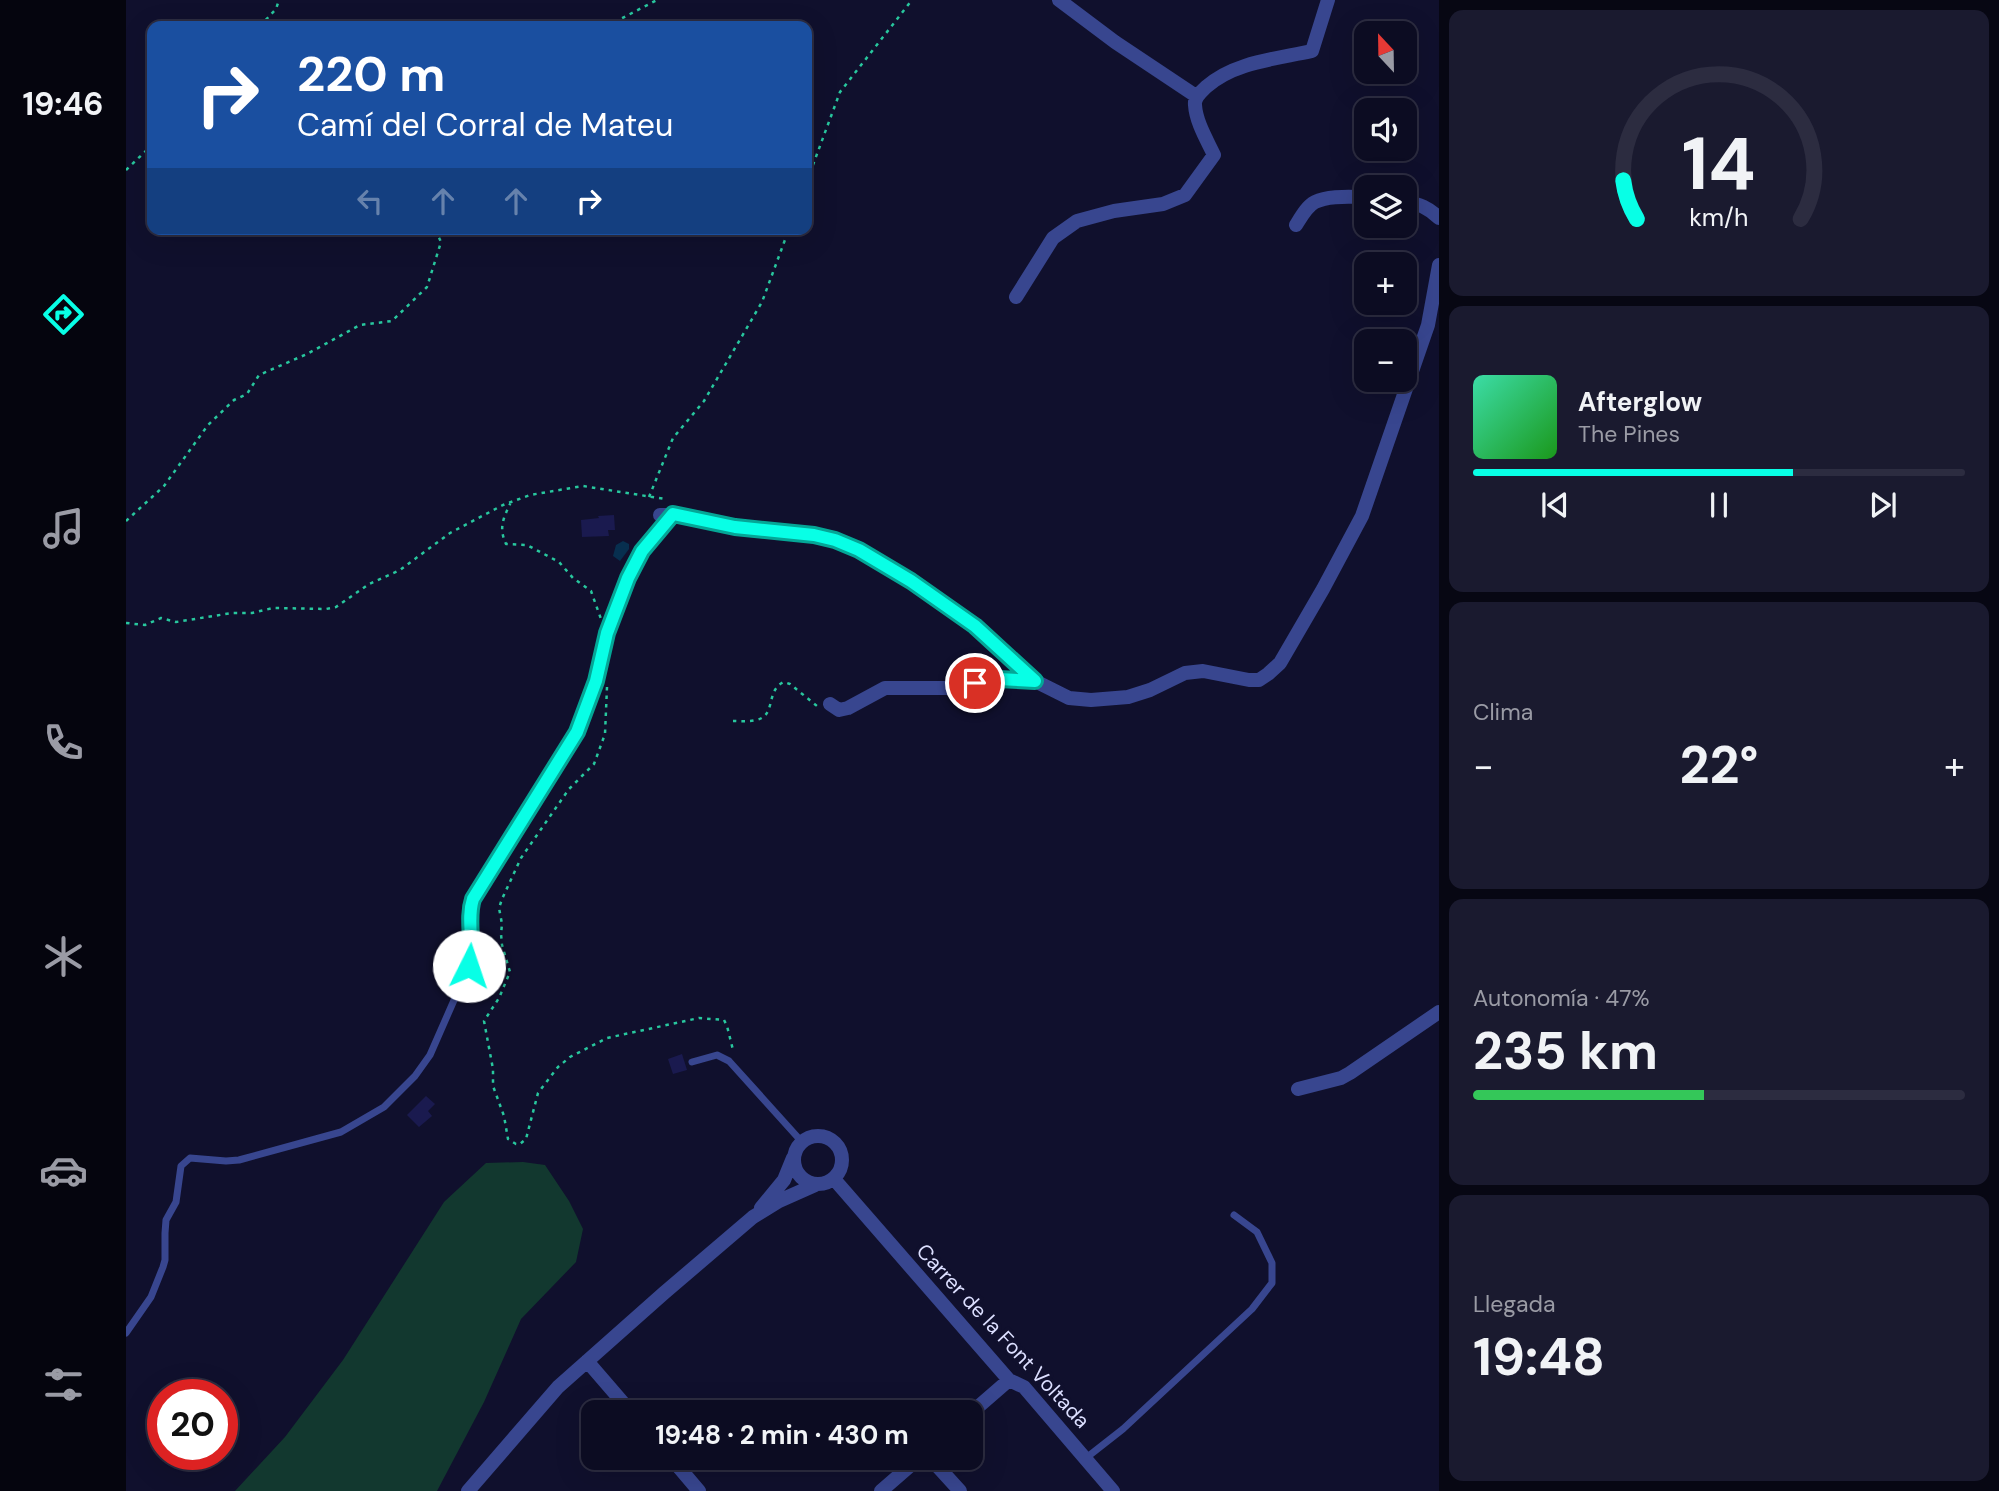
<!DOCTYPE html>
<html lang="es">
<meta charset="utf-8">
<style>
body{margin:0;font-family:"DM Sans",sans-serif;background:#1a1a2f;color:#f1f3f6;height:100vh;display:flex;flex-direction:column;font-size:26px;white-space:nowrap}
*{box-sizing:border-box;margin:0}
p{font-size:23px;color:#9a9ba5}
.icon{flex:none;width:38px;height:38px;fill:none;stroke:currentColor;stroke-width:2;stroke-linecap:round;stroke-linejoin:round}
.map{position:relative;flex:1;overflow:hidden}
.sheet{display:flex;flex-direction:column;gap:10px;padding:10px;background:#070713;width:560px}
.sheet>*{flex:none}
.top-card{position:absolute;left:21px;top:21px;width:665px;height:214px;border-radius:14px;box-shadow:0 7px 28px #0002,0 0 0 2px #2c2c40;background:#1a4fa0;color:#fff;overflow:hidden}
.needle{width:46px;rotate:338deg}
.fabs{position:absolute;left:1228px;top:21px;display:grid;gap:14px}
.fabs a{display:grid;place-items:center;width:63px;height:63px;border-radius:14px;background:#0c0c22;box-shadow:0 7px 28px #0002,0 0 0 2px #2c2c40;font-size:35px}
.speed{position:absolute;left:21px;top:1379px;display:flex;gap:14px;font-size:35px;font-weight:700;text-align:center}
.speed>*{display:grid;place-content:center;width:91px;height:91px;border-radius:50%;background:#0c0c22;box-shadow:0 7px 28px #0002,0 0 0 2px #2c2c40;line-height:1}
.speed .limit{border:10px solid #d22;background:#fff;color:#111}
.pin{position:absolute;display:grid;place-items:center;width:60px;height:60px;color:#fff;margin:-30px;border:4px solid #fff;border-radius:50%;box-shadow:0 2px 7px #0007}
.me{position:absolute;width:77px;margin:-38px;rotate:4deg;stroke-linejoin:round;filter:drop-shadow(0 0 5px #0008)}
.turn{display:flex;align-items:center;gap:24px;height:147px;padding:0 35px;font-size:32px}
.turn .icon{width:91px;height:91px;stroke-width:2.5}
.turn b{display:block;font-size:49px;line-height:60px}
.lanes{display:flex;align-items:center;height:66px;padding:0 35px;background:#0003;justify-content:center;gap:35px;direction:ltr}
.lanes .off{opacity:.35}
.big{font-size:52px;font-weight:700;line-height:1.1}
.sheet .widget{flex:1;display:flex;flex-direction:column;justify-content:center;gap:10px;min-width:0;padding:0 24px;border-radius:14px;background:#1a1a2f}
.sheet .dial{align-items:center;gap:0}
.dial svg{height:182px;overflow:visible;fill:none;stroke:#2c2c40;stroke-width:7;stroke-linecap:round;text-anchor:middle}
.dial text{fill:#f1f3f6;stroke:none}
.song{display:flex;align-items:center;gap:21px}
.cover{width:84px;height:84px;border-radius:10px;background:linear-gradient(135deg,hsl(160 70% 55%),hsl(120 70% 35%))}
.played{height:7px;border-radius:4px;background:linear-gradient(90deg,#08ffe6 65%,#2c2c40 65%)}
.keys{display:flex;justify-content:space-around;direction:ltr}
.heat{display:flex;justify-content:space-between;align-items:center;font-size:38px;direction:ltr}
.charge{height:10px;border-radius:5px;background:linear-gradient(90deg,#34c759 47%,#2c2c40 0)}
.trip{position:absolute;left:455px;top:1400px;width:402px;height:70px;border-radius:14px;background:#0c0c22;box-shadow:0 7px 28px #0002,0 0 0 2px #2c2c40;font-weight:700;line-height:70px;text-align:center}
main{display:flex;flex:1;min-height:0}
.menu{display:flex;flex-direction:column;width:126px;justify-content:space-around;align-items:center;background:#05050e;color:#9a9ba5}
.menu .icon{width:49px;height:49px}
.menu .current{color:#08ffe6}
.menu b{font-size:32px;color:#f1f3f6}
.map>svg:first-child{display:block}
</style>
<main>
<nav class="menu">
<b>19:46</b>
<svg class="icon current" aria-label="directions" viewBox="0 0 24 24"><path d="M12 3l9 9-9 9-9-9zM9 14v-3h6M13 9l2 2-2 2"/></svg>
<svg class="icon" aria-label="music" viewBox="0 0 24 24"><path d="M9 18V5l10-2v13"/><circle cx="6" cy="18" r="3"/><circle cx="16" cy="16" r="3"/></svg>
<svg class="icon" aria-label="phone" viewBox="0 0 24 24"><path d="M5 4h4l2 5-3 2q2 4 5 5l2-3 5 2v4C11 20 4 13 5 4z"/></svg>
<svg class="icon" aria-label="climate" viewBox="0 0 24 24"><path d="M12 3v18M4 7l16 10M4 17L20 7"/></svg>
<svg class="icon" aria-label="car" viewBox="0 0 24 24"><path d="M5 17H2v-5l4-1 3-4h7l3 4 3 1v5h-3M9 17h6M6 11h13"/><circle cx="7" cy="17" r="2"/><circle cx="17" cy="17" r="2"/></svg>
<svg class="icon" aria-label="filters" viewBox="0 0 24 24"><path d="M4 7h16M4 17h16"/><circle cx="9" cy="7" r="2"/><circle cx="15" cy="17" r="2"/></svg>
</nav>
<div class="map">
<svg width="1313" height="1491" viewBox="0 0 1313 1491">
<rect width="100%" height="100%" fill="#10102d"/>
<path fill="#12382f" d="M397,1162L419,1165L443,1201L457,1229L450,1262L395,1319L358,1402L311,1491H109L159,1437L217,1360L318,1202L360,1163Z"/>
<path fill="#072f4f" d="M497,541L503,544V549L494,561L487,556L490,545Z"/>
<path fill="#1a1a4f" d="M488,515L489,530H482L483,536L456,537L455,520L473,518L472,516Z
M556,1054L561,1070L547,1074L542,1059Z
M300,1096L309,1104L302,1111L306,1116L293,1127L281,1115Z"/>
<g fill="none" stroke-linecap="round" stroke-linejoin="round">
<path stroke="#28c79e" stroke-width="2.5" stroke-dasharray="3.5 5" stroke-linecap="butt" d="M134,26L150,9L153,0
M481,26L531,0
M0,170L26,145
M681,181L714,92L786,0
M523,497L547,438L578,401L636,302L663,229
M385,502C378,517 372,527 380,544L401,545L433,562L447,578L465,591L475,619
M0,521L38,486L82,425L108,400L121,394L133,375L181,354L234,325L266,321L301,287L315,242L309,229
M0,623L19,625L35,618L50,622L106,613H126L147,608L200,609L210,607L243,584L274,570L324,533L377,505L404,495L457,486L539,499
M481,687L479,734L468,764L443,789L395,858L376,899L373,908L376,924L375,934L376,945L384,972L373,998L358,1021L367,1069V1086L378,1116L382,1139L390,1144H394L400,1139L412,1093L432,1067L444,1057L481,1038L573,1018L598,1020L601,1026L607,1050
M607,721C614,721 623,722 630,720C651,716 639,690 658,682L664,684L691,706"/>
<path stroke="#38468f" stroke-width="7" d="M566,1062L591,1055L603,1061L676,1142
M0,1333L25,1297L37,1267L39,1260V1233L40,1220L50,1202L55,1166L64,1158L100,1161L113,1160L215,1132L258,1107L289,1076L304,1055L343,966C349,944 340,920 347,899L451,732L470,681L481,633L502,578L516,551L544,517
M960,1458L997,1429L1126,1309L1146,1283V1263L1131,1232L1108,1215"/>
<path stroke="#38468f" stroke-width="14" d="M933,0L989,42L1070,96
M1279,201C1293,204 1303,208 1313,218
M1170,225C1175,217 1181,206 1189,202C1203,195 1225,197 1241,197
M890,297L927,238L951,221L988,211L1037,204L1059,195L1088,155C1081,140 1070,122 1069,105C1068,97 1075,92 1080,87C1108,62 1150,59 1186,51L1202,0
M534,515H557L609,527L688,535L709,540L733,550L785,581L849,626L909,681L943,698L965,700L1002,697L1024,690L1059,673L1077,671L1123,680H1133L1142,674L1154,663L1197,589L1236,516L1302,325L1313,265
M704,704L713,710L722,708L759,688H825L873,679L909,681
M1172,1089L1215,1078L1224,1073L1313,1012
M668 1160a24 24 0 1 1 48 0a24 24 0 1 1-48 0Z
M708,1179L883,1380L898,1387L987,1491
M635,1208L658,1180L667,1158
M461,1361L505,1412
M845,1413L883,1380
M545,1458L573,1491
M804,1458L834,1491
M342,1491L432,1387L538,1293L627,1217L653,1201L689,1185
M755,1491L793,1458"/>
</g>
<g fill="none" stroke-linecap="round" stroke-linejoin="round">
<g stroke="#05a696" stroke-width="18">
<path id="route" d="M343,966C349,944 340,920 347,899L451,732L470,681L481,633L502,578L516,551L547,514L609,527L688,535L709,540L733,550L785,581L849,626L909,681L873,679L849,683"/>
</g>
<use href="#route" stroke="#08ffe6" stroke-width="12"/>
</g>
<g text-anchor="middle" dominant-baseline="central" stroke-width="7" stroke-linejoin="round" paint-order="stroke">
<g font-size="21" fill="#dcdfff" stroke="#10102d">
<text transform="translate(877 1336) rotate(47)">Carrer de la Font Voltada</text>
</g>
</g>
</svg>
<div class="fabs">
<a><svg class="needle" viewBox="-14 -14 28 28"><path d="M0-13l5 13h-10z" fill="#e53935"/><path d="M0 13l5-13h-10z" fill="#9a9ba5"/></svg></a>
<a><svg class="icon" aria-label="sound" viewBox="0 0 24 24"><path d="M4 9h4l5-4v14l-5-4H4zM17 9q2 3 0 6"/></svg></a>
<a><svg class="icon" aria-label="layers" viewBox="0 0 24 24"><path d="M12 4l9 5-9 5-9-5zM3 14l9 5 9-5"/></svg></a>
<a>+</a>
<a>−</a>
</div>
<div class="speed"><div class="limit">20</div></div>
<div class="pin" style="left:849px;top:683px;background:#d93025"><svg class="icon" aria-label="arrive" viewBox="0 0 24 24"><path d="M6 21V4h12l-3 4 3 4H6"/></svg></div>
<svg class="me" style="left:343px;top:966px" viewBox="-20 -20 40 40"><circle r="19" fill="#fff"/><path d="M0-13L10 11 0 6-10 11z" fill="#08ffe6"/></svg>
<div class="trip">19:48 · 2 min · 430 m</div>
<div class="top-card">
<div class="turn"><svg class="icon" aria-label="right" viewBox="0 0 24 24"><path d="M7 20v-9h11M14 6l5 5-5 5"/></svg><div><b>220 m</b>Camí del Corral de Mateu</div></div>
<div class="lanes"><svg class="icon off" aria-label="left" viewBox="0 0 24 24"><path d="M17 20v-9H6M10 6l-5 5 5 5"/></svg><svg class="icon off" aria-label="ahead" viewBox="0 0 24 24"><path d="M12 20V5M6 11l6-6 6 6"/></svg><svg class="icon off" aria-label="ahead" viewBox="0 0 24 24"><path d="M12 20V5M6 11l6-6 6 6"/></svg><svg class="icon" aria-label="right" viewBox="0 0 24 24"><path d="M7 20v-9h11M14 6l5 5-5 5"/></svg></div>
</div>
</div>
<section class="sheet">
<div class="widget dial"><svg viewBox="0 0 100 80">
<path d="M14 69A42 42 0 1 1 86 69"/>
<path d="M14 69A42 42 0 0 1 8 52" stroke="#08ffe6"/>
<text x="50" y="56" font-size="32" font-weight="700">14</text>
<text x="50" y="72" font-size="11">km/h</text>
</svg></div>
<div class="widget">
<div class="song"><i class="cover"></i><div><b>Afterglow</b><p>The Pines</p></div></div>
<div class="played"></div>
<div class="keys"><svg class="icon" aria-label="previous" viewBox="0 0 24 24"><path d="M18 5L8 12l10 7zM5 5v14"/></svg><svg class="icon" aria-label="pause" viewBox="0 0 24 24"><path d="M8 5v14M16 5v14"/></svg><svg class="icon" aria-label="next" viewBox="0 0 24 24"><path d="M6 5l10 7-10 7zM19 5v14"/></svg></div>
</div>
<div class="widget"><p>Clima</p>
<div class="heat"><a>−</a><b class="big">22°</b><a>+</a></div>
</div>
<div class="widget"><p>Autonomía · 47%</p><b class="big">235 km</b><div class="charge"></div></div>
<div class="widget"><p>Llegada</p><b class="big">19:48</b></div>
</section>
</main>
